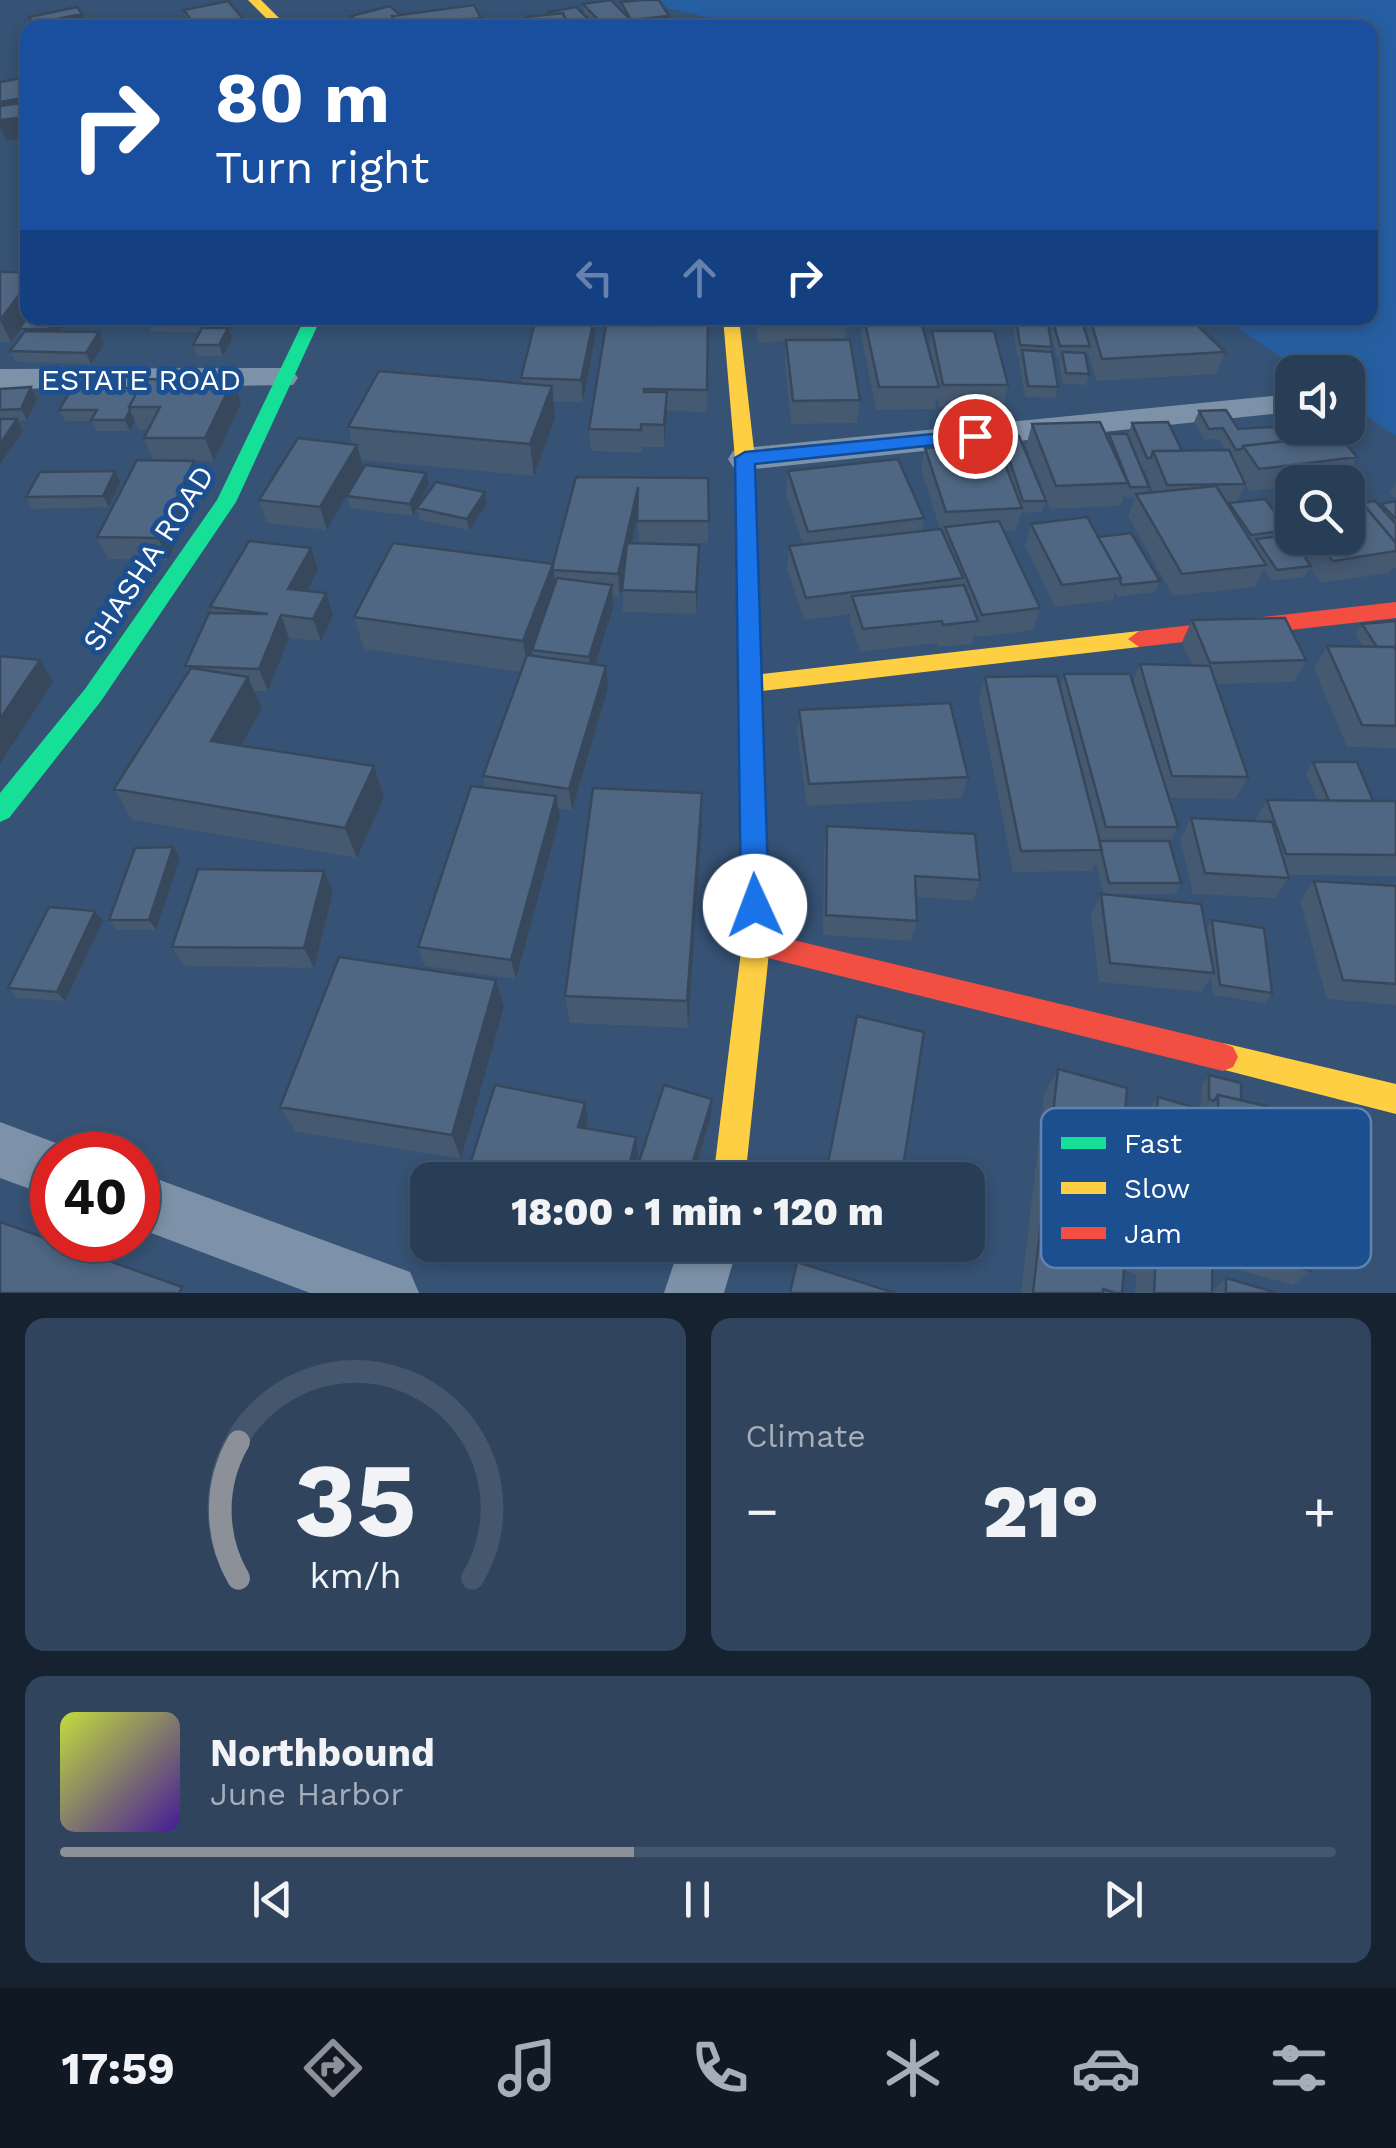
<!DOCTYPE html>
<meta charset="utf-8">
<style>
body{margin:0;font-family:"Work Sans",sans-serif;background:#30455d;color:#f1f3f6;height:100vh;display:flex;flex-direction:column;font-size:38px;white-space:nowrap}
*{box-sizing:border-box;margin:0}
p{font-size:32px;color:#a5aeba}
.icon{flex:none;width:55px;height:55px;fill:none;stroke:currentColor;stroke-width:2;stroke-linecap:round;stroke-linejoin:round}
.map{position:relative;height:1293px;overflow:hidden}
.panel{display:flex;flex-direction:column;gap:25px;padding:25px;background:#162230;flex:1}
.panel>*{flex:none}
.hud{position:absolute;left:20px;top:20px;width:1358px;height:305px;border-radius:20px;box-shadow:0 5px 15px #0003,0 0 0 2px #44576d;background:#1a4fa0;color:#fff;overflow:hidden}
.tools{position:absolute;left:1275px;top:355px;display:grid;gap:20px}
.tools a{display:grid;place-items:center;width:90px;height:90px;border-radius:20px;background:#283e57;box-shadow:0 5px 15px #0003,0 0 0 2px #44576d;font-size:50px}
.speed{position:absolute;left:30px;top:1132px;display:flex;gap:20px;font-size:50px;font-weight:700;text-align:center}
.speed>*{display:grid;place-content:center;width:130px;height:130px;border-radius:50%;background:#283e57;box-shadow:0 5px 15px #0003,0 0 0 2px #44576d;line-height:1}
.speed .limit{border:15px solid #d22;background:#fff;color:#111}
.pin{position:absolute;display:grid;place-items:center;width:85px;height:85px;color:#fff;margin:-42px;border:5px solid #fff;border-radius:50%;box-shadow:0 2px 10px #0007}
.me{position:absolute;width:110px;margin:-55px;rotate:358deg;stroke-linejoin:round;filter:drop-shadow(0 0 8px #0008)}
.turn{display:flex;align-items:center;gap:35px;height:210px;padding:0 30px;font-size:45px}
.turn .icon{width:130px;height:130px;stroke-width:2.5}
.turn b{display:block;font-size:70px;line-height:85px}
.lanes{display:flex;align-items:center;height:95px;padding:0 30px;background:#0003;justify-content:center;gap:50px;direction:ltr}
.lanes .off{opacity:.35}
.big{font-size:75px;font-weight:800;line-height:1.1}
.panel .card{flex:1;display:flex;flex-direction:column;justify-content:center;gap:15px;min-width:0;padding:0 35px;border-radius:20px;background:#30455d}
.panel .dial{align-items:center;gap:0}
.dial svg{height:260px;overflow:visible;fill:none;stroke:#44576d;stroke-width:7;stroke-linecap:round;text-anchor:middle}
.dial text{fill:#f1f3f6;stroke:none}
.song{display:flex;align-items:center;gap:30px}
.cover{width:120px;height:120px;border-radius:15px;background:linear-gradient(135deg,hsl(70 70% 55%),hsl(260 70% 35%))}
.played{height:10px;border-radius:5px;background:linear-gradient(90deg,#8c9099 45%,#44576d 45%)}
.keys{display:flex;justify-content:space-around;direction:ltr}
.heat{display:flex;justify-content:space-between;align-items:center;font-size:55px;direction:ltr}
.panel .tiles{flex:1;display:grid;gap:25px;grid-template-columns:1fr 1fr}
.card:last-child{grid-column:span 2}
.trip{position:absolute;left:410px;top:1162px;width:575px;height:100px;border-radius:20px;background:#283e57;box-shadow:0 5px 15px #0003,0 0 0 2px #44576d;font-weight:800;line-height:100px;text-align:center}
.tabs{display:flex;height:160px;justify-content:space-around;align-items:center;background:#101923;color:#a5aeba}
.tabs .icon{width:70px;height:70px}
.tabs .active{color:#8c9099}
.tabs b{font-size:45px;color:#f1f3f6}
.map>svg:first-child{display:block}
</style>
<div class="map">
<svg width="1396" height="1293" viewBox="0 0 1396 1293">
<rect width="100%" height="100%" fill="#365274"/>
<path fill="#265fa1" d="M633,0H1396V436L1348,403V372H1303L1223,318H1370V28H752Z"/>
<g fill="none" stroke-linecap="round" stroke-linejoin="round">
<path fill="#7d92a8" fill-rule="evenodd" d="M282,368L293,371L298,378L293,385L0,389V369Z
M1281,395L1292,398V412L745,470L733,467L728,459L733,451L745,448Z
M0,1122L72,1149L74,1155H52V1197L0,1178Z
M138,1172L410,1272L419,1293H310L138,1228Z
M680,1245H738L724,1293H664Z"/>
<path fill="#16e098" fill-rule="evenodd" d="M305,318H321L236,502L101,701L9,818L0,822V793L85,689L217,500Z"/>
<path fill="#ffcf43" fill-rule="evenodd" d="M248,0H261L289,28H276Z
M723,318H739L755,459L761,674L1139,631L1150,639L1139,647L762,691L770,943L745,1180H713L742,943L735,459Z
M1223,1043L1396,1084V1114L1213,1067L1208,1057L1213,1047Z"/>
<path fill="#f24e42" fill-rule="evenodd" d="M1396,602V618L1139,647L1128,639L1139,631Z
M756,931L1223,1043L1233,1047L1238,1057L1233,1067L1223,1071L756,955L746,952L742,943L746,934Z"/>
</g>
<path fill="#455971" d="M621,2L669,16V26L650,28H528L527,17L549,15V12L584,14L583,4L622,11Z
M184,10L249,27L267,28H189Z
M400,15L482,28H355L353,25L351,16Z
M0,272L28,318H70L60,332H99L104,344L91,364L16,362L10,351L22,335L20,330L11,342H0Z
M145,318H235L229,330L232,339L223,356H197L193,345L200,332L150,331Z
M708,318L707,412L667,411L664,447H642V453L591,451L589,429L651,326Z
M753,318H847L845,338L802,340L860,400L857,423L791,424L785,362L786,341L759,343Z
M863,318H920L929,349L932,331L1008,385L1003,407H939L937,397L935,409L876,410L861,335Z
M1012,318H1047L1052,347L1050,352L1058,387L1055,398L1025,397L1019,362L1021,357L1017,356Z
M1048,318H1190L1225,352L1216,374L1096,381L1088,352L1086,357L1089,374L1086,385L1063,384L1059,363L1060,357H1057L1047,322Z
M595,338L583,402H554L555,418L534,476L361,460L363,467L327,530L267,523L259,500L352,444L348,427L522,383L521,378Z
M31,387L37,399L27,420L18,421L23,431L0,464V389Z
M241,403L214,461L153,460L144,438L148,429H138L135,421L130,431H96L92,421H65L59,410Z
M1199,411L1238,429L1311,438L1357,457L1345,480L1323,482H1292V486L1249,491L1245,485L1237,502L1272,508L1280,492L1292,490V538H1348L1362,503L1379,506L1381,504L1396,501V568L1392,569L1389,573L1321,583L1310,568L1305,577L1272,581L1264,569L1255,587L1173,596L1128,516L1135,498H1126L1124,495L1120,506L1050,509L1026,446L1032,424L1107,438L1109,434L1149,487L1147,493L1153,492L1146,473L1147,470H1142L1128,434L1132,423L1182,451L1225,450L1218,439L1205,440L1194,422Z
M1019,436L1046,501L1042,512L1021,513L1016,530L1004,531L1040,608L1033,630L977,637L975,632L972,644L938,647L937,643L860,652L849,618L850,614L804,620L787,569L789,546L803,545L786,494L788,471L924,518L922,531L940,529L921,470L925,448L968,445L970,437Z
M194,461L203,484L168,560L108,559L97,537Z
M576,477L708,478V543H639L637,515L631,543L699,545L696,614L623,612V583L620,597L612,596L613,608L596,664L606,666L608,688L572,810L558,808L560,817L516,979L425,966L418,947L471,786L485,788L483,776L521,672L364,649L354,617L393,543L553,564Z
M120,482L109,507L32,509L26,497Z
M1396,483V498L1390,493Z
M429,484L413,516L350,508L347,496Z
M487,504L469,530L420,520L417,508Z
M1031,524L1098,537L1160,581L1155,592L1118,597L1115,593L1113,600L1055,607L1025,546Z
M311,548L318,570L307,591L333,615L321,641L289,638L268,691H254L262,708L241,745L374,766L384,797L357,858L132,820L114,789L188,672L185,666L212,613L210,607Z
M1192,620L1306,660L1294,682L1216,684L1248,777L1235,799L1169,798L1178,827L1169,844L1181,883L1175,894H1104L1096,863L1092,871L1013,872L979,699L985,677L1060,687L1064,674L1133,682L1140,664L1192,665L1182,642Z
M1396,621V748L1347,747L1314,668L1327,646H1363L1355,635L1362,624Z
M799,710L968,777L962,798L807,806L797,732Z
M1313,762L1374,801H1396V876L1288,875L1289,878L1275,898L1193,894L1180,839L1191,818L1254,822L1267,800H1317L1306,773Z
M702,793V824L688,1028L570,1023L565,996Z
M827,826L980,880L973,901L916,897L917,921L911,941L823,935L824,847Z
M180,858L156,930H117L109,920Z
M324,871L333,892L314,968L185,966L172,947Z
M1314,881L1396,886V1005L1327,999L1300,901Z
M1101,894L1206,930L1212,920L1272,993L1265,1003L1213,995L1211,977L1201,992L1099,982L1091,915Z
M95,911L103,921L65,1001L17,998L8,988Z
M496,980L504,1007L461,1159L296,1132L280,1107Z
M857,1016L901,1180H824Z
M1058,1069L1123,1137L1139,1142L1140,1121L1158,1097L1206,1110L1201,1108L1202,1084L1209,1075L1241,1100L1311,1271L1293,1285L1212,1263V1291L1226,1278L1277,1293H1135L1136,1274L1124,1270L1116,1293H1021L1044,1094Z
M634,1245H673L669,1257Z"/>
<path fill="#38485c" d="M82,14L86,24L67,28H35L33,24Z
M669,16V26L631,28V20Z
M481,18L482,28H462L461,20Z
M393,22L394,28H368Z
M28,97V138L6,140L0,127V102Z
M28,283L29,318L11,342L0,320Z
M57,318H70L54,340L49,329Z
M223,318H235L229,330L232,339L223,356L219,345L227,329Z
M594,318L595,338L583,402L581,380Z
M99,332L104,344L91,364L86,353Z
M233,380L241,403L214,461L205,438Z
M552,386L555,418L534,476L530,444Z
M31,387L37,399L27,420L21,409Z
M667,392V415L664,447V425Z
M130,410L135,421L130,431L125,420Z
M17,419L23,431L0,464V444Z
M357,445L363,467L327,530L320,507Z
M194,461L203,484L168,560L158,538Z
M115,471L120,482L109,507L103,496Z
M426,473L429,484L413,516L410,504Z
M638,487L639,509L620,597L618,574Z
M485,492L487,504L469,530L467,519Z
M699,545V568L696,614V592Z
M311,548L318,570L296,611L288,589Z
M553,564L557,596L532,650L533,659L528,673L523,641Z
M612,585L613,608L591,679L589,657Z
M326,593L333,615L321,641L313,619Z
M281,615L289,638L268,691L259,669Z
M40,660L53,682L0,764V719Z
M606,666L608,688L572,810L569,789Z
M248,677L262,708L226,772L211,741Z
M374,766L384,797L357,858L345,828Z
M702,793V824L688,1028L687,1001Z
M556,796L560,817L516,979L511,960Z
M173,847L180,858L156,930L149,920Z
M324,871L333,892L314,968L304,948Z
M95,911L103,921L65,1001L57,992Z
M496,980L504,1007L461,1159L452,1135Z
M712,1099L711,1116L692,1180H687Z
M585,1103L588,1120L582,1143L578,1127Z
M636,1137L638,1154L632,1180H626Z"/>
<path fill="#506783" stroke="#38485c" stroke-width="2.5" d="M611,0L639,28H606L583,4Z
M642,0H659L669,16L631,20L621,2Z
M228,1L248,25L239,28H197L184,10Z
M474,5L481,18L461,20L464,28H397L392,16Z
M390,6L400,15L392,16L393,22L365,28L351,16Z
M77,7L82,14L33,24L29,17Z
M576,7L598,28H569L563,13L553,14L549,12Z
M563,13L568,28H531L527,17Z
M265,24L267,28H246Z
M28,77V97L0,102V82Z
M28,102V124H24L25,117L0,120V106Z
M0,272H28V283L0,320Z
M28,316V318H57L49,329H19Z
M536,318H594L581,380L521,378Z
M652,318H708L707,390L644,389V392H667L664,425L641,424V430L589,429L606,325L651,326Z
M759,318H822L760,321Z
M864,318H920L939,387H879Z
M1016,318H1047L1052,347L1020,345Z
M1052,318H1081L1090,346H1060Z
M1090,318H1190L1225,352L1102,359Z
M202,328H228L219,345H193Z
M25,331L99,332L86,353L10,351Z
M932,331H994L1008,385H943Z
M786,340H850L860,400L793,401Z
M1022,350L1052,352L1058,387L1028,386Z
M1062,352L1085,353L1089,374L1066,373Z
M379,371L552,386L530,444L348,427Z
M144,379L233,380L205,438H144L160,407H129Z
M31,387L21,409L0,410V389Z
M72,388H139L129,407L130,410L125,420H91L97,410H59Z
M1226,410L1238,429L1292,426V428H1304L1311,438L1243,446L1242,449L1236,450L1223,428L1209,429L1199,411Z
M0,419H17L0,444Z
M1100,422L1128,483L1056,486L1032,424Z
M1168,422L1182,451H1153L1151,458H1147L1132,423Z
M1109,434H1127L1149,487H1130Z
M1338,435L1357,457L1259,469L1243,446Z
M1019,436L1046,501H1023L1008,455L1001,454L997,443L972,445L970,437Z
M298,438L357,445L320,507L259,500Z
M997,443L1022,508L946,512L925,448Z
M1229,450L1245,484L1167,485L1153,451Z
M898,459L924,518L808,532L788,471Z
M137,460L194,461L158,538L97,537Z
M365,465L426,473L410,504L347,496Z
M115,471L103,496L26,497L40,472Z
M576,477L708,478L709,521H637L638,487L618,574L553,570V564Z
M436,482L485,492L467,519L417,508Z
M1216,486L1266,565L1182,574L1136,494Z
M1348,486L1396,543V551L1333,561L1315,538H1348Z
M1292,490V509L1280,492Z
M1265,499L1288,530L1251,535L1229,503Z
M1375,501L1396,524V543L1362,503Z
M1396,501V519L1381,504Z
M1087,517L1121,578L1062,585L1031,524Z
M999,521L1040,608L982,615L945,527Z
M941,529L963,578L806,598L789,546Z
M1131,533L1160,581L1122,585L1120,581L1121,578L1098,537Z
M1289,535L1311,566L1277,570L1256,539Z
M249,541L311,548L288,589L326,593L313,619L281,615L259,669L185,666L209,613L268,614L210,607Z
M393,543L553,564L523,641L354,617Z
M627,543L699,545L696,592L622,590Z
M557,578L612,585L589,657L532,650Z
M964,585L978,621L943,625L942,621L863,629L852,596Z
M1285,618L1306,660L1210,663L1192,620Z
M1396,621V648L1394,647H1377L1362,624Z
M1327,646L1394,647L1396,650V726L1362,725Z
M527,655L606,666L569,789L483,776Z
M0,656L40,660L0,719Z
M1140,664L1210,666L1248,777L1172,776Z
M191,668L248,677L211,741L374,766L345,828L114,789Z
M1064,674H1130L1178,827H1106Z
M1057,676L1102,850L1021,851L985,677Z
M950,703L968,777L809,784L799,710Z
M1313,762H1357L1373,801H1329Z
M471,786L556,796L511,960L418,947Z
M593,788L702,793L687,1001L565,996Z
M1267,800L1396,801V855L1286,854Z
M1191,818L1272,822L1289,878L1205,873Z
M827,826L975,834L980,880L915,876L917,921L826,915Z
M1099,841H1169L1181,883H1109Z
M173,847L149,920H109L135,848Z
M198,869L324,871L304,948L172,947Z
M1314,881L1396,886V984L1343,980Z
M1101,894L1201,904L1214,973L1110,963Z
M49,907L95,911L57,992L8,988Z
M1212,920L1264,928L1272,993L1220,985Z
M339,957L496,980L452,1135L280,1107Z
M857,1016L924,1032L901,1180H873L827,1168Z
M1058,1069L1127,1088L1123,1137L1155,1146L1158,1097L1215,1113L1212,1293H1154L1156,1254L1126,1245L1122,1293H1116L1103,1289V1293H1033Z
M1209,1075L1241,1083V1100L1218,1095L1214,1101L1209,1099Z
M495,1085L585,1103L578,1127L636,1137L626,1180H465Z
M664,1085L712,1099L687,1180H633Z
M1218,1095L1301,1114L1311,1271L1221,1247Z
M0,1222L182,1287L179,1293H0Z
M797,1262L895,1293H790Z
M1226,1278L1277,1293H1226Z"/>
<path fill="#1a73e8" stroke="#114b97" stroke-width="2.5" d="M975,430L984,436L982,440L755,464L769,906L765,915L755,918L745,915L741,906L735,458L745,452Z"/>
<g text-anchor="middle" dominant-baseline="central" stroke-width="10" stroke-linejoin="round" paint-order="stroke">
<g font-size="30" fill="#fff" stroke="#1b4f8f">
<text x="141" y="379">ESTATE ROAD</text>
<text transform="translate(148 558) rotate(-57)">SHASHA ROAD</text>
</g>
</g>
<rect x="1041" y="1108" width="330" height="160" rx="15" fill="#1b4f8f" stroke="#5f84b1" stroke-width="2.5"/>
<rect x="1061" y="1137" width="45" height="12" fill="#16e098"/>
<rect x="1061" y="1182" width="45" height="12" fill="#ffcf43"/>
<rect x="1061" y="1227" width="45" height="12" fill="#f24e42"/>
<g font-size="28" fill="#fff">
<text x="1124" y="1153">Fast</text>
<text x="1124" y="1198">Slow</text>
<text x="1124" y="1243">Jam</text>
</g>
</svg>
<div class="tools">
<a><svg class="icon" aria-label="sound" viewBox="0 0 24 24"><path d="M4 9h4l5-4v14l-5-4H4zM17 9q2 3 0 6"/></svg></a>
<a><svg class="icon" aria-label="search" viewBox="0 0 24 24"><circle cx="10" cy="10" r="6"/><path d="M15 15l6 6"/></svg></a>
</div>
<div class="speed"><div class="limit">40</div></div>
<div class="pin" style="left:975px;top:436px;background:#d93025"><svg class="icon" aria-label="arrive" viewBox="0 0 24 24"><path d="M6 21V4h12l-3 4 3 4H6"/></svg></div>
<svg class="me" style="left:755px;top:906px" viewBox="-20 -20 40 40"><circle r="19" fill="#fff"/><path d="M0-13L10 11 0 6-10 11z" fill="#1a73e8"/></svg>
<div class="trip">18:00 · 1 min · 120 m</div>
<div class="hud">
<div class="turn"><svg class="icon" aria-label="right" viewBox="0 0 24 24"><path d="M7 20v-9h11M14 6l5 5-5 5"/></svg><div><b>80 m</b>Turn right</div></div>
<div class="lanes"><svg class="icon off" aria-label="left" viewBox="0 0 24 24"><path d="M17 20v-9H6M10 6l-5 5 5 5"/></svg><svg class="icon off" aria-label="ahead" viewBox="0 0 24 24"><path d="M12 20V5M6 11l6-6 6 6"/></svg><svg class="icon" aria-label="right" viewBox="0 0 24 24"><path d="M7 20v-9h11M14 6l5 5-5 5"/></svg></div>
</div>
</div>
<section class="panel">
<div class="tiles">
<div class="card dial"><svg viewBox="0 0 100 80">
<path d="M14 69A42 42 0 1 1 86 69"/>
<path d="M14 69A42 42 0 0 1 14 27" stroke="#8c9099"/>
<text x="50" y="56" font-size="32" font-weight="700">35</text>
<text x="50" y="72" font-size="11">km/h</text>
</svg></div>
<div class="card"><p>Climate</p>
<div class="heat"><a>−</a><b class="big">21°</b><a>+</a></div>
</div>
<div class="card">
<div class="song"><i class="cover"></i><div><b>Northbound</b><p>June Harbor</p></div></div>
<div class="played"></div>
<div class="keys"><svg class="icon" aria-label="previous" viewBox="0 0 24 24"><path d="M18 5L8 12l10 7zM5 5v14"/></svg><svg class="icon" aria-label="pause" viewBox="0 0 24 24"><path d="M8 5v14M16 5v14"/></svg><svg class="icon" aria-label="next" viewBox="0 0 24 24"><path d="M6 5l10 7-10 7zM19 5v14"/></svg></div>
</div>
</div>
</section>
<nav class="tabs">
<b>17:59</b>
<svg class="icon active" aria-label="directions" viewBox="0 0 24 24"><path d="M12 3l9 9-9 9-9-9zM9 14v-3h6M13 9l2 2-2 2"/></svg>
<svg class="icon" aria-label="music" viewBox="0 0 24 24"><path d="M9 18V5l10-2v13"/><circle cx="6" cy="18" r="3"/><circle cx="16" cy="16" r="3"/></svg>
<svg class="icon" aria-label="phone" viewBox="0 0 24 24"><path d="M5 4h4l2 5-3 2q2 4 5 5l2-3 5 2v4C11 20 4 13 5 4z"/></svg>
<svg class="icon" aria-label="climate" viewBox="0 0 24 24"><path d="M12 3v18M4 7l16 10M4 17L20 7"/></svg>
<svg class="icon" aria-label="car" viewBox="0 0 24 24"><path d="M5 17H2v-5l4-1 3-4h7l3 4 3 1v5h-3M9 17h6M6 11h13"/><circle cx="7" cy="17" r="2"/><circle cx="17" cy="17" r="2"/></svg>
<svg class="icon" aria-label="filters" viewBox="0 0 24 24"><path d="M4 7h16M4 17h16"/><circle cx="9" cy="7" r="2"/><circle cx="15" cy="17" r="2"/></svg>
</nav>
